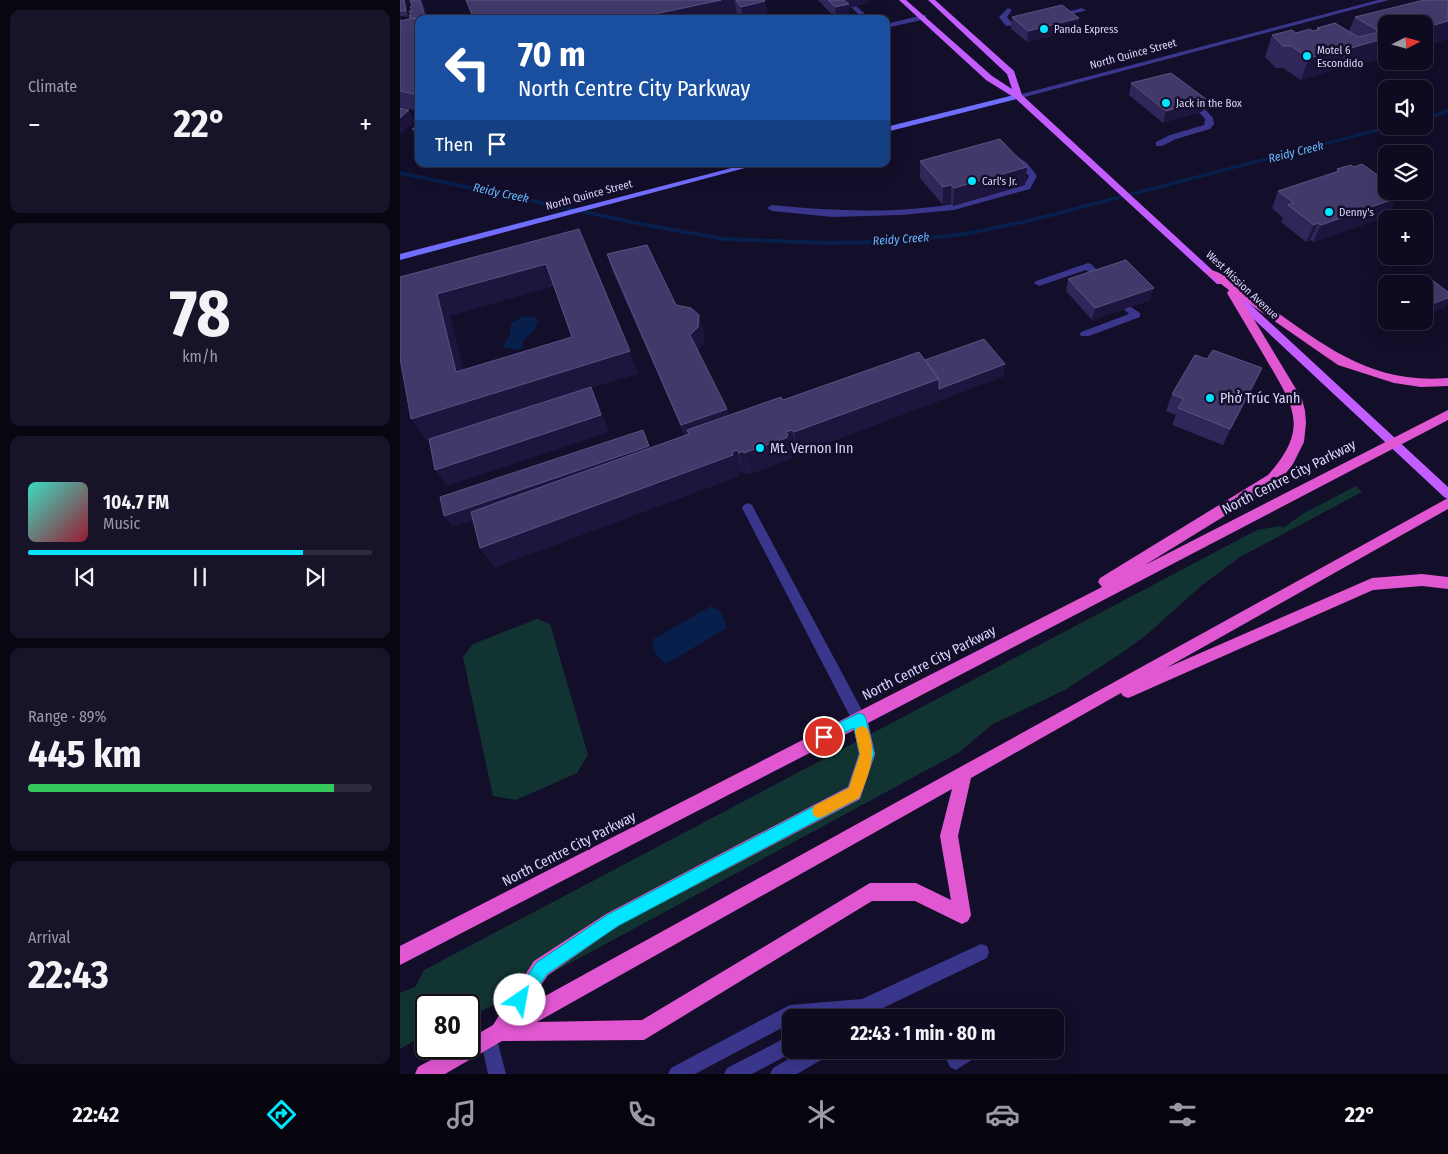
<!DOCTYPE html>
<meta charset="utf-8">
<style>
body{margin:0;font-family:"Fira Sans Condensed",sans-serif;background:#171328;color:#f1f3f6;height:100vh;display:flex;flex-direction:column;font-size:19px;white-space:nowrap}
*{box-sizing:border-box;margin:0}
p{font-size:16px;color:#9b9aa4}
.icon{flex:none;width:28px;height:28px;fill:none;stroke:currentColor;stroke-width:2;stroke-linecap:round;stroke-linejoin:round}
.map{position:relative;flex:1;overflow:hidden}
.drawer{display:flex;flex-direction:column;gap:10px;padding:10px;background:#080611;width:400px}
.drawer>*{flex:none}
.top-card{position:absolute;left:15px;top:15px;width:475px;height:152px;border-radius:10px;box-shadow:0 5px 20px #0002,0 0 0 1px #2e2b3d;background:#1a4fa0;color:#fff;overflow:hidden}
.needle{width:32px;rotate:84deg}
.tools{position:absolute;left:978px;top:15px;display:grid;gap:10px}
.tools a{display:grid;place-items:center;width:55px;height:55px;border-radius:10px;background:#0e0a1f;box-shadow:0 5px 20px #0002,0 0 0 1px #2e2b3d;font-size:25px}
.speed{position:absolute;left:15px;top:994px;display:flex;gap:10px;font-size:25px;font-weight:700;text-align:center}
.speed>*{display:grid;place-content:center;width:65px;height:65px;border-radius:50%;background:#0e0a1f;box-shadow:0 5px 20px #0002,0 0 0 1px #2e2b3d;line-height:1}
.speed .limit{border:2px solid #111;border-radius:8px;background:#fff;color:#111}
.pin{position:absolute;display:grid;place-items:center;width:42px;height:42px;color:#fff;margin:-21px;border:2px solid #fff;border-radius:50%;box-shadow:0 1px 5px #0007}
.me{position:absolute;width:55px;margin:-28px;rotate:33deg;stroke-linejoin:round;filter:drop-shadow(0 0 4px #0008)}
.turn{display:flex;align-items:center;gap:18px;height:105px;padding:0 20px;font-size:22px}
.turn .icon{width:65px;height:65px;stroke-width:2.5}
.turn b{display:block;font-size:35px;line-height:42px}
.then{display:flex;align-items:center;height:48px;padding:0 20px;background:#0003;gap:10px;font-size:19px}
.big{font-size:38px;font-weight:700;line-height:1.1}
.drawer .card{flex:1;display:flex;flex-direction:column;justify-content:center;gap:8px;min-width:0;padding:0 18px;border-radius:10px;background:#171328}
.drawer .dial{align-items:center;gap:0}
.dial b{font-size:65px;line-height:1}
.song{display:flex;align-items:center;gap:15px}
.cover{width:60px;height:60px;border-radius:8px;background:linear-gradient(135deg,hsl(170 70% 55%),hsl(350 70% 35%))}
.played{height:5px;border-radius:2px;background:linear-gradient(90deg,#02e5ff 80%,#2e2b3d 80%)}
.keys{display:flex;justify-content:space-around;direction:ltr}
.heat{display:flex;justify-content:space-between;align-items:center;font-size:28px;direction:ltr}
.charge{height:8px;border-radius:4px;background:linear-gradient(90deg,#34c759 89%,#2e2b3d 0)}
.trip{position:absolute;left:382px;top:1009px;width:282px;height:50px;border-radius:10px;background:#0e0a1f;box-shadow:0 5px 20px #0002,0 0 0 1px #2e2b3d;font-weight:700;line-height:50px;text-align:center}
.tab-bar{display:flex;height:80px;justify-content:space-around;align-items:center;background:#06040c;color:#9b9aa4}
.tab-bar .icon{width:35px;height:35px}
.tab-bar .active{color:#02e5ff}
.tab-bar b{font-size:22px;color:#f1f3f6}
main{display:flex;flex:1;min-height:0}
.map>svg:first-child{display:block}
</style>
<main>
<section class="drawer">
<div class="card"><p>Climate</p>
<div class="heat"><a>−</a><b class="big">22°</b><a>+</a></div>
</div>
<div class="card dial"><b>78</b><p>km/h</p></div>
<div class="card">
<div class="song"><i class="cover"></i><div><b>104.7 FM</b><p>Music</p></div></div>
<div class="played"></div>
<div class="keys"><svg class="icon" aria-label="previous" viewBox="0 0 24 24"><path d="M18 5L8 12l10 7zM5 5v14"/></svg><svg class="icon" aria-label="pause" viewBox="0 0 24 24"><path d="M8 5v14M16 5v14"/></svg><svg class="icon" aria-label="next" viewBox="0 0 24 24"><path d="M6 5l10 7-10 7zM19 5v14"/></svg></div>
</div>
<div class="card"><p>Range · 89%</p><b class="big">445 km</b><div class="charge"></div></div>
<div class="card"><p>Arrival</p><b class="big">22:43</b></div>
</section>
<div class="map">
<svg width="1048" height="1074" viewBox="0 0 1048 1074">
<rect width="100%" height="100%" fill="#130e29"/>
<path fill="#113432" d="M956,486L962,492L840,557L801,586L745,636L723,652L665,690L591,725L560,752L69,1018V1005H26V1034L0,1049V993L15,987L24,970L857,530L880,526L883,528L904,513Z
M137,619L150,624L188,755L177,773L116,800L93,796L63,657L73,644Z"/>
<path fill="#071f4a" d="M124,316L136,317L138,322L135,329L123,341V348L116,350L102,347L110,335L111,323Z
M311,606L322,613L327,628L266,664L255,654L252,640Z"/>
<g fill="none" stroke-linecap="round" stroke-linejoin="round">
<path fill="#071f4a" fill-rule="evenodd" d="M1048,109V113L1024,121V117Z
M987,126H999L628,223L565,236L486,244L427,245L325,241L251,228L0,175V171L251,224L325,237L427,241L486,240L565,232L628,219Z"/>
<path fill="#3a368b" fill-rule="evenodd" d="M452,6H456L464,13L466,19H459V15L451,7Z
M608,8L612,10L607,17L611,22L628,20L632,22L628,24L606,26L599,17Z
M682,8L686,10L684,11L655,18L651,16Z
M523,15H526V19L486,28V24Z
M799,109H805L813,118L814,124L810,129L776,139L762,146H756V142L770,135L804,125L805,119L798,111Z
M614,154L627,163L637,176L630,189L554,210L501,215L432,217L372,211L367,208L372,205C432,211 493,214 553,204C577,200 600,192 624,185L629,176L610,157Z
M688,263L691,264L704,277V281H698L686,270L639,286L634,283L636,281Z
M728,305L740,313V317L689,336H681L680,334L681,332L729,314L723,308Z
M348,503L352,505L464,714L466,719L464,724L459,726L454,724L342,508L344,505Z
M581,944L587,946L589,952L587,958L462,1018H391V1023L295,1074H268L271,1068L384,1008L390,1005L462,999Z
M89,1029L95,1032L106,1074H88L80,1038L83,1032Z
M391,1035V1050H397L352,1074H324L327,1068Z
M404,1050H431L428,1056L397,1074H370L373,1068Z
M556,1050H581L578,1056L556,1070L550,1067L547,1061L550,1055Z"/>
<path fill="#3a368b" fill-rule="evenodd" d="M978,0H989L621,98L614,96Z"/>
<path fill="#716dff" fill-rule="evenodd" d="M618,94H621V98L486,132V127Z
M347,164H360L0,260V254Z"/>
<path fill="#c35dff" fill-rule="evenodd" d="M499,0H506L592,76L612,89L607,74L528,0H535L614,71L622,95L823,280V284H817L615,98L586,80Z
M834,292L838,293L1048,487V499L1044,497L830,297V293Z"/>
<path fill="#e157d2" fill-rule="evenodd" d="M811,270C825,273 844,290 856,298C920,341 966,385 1048,378V386L1021,387L994,383L938,365L841,298L902,399L905,411L906,423L904,442L893,464L878,483L745,565L1048,410V420L468,723L475,754L460,799L218,926L148,975L127,1006L1048,498V509L766,668L972,578L1022,574L1048,577V589L1022,586L973,590L733,696L728,698L723,696L721,693L571,778L558,836L571,915L568,921L562,924L515,901H472L244,1040L102,1041L45,1074H15L18,1067L53,1048H69V1039L93,1025L134,961L206,914L448,787L459,754L454,730L0,965V946L702,587L698,582L700,578L868,475C910,428 894,407 866,359C853,337 840,315 827,293L829,290L806,273ZM552,789L540,836L551,900L516,883H470L242,1020L137,1022Z"/>
</g>
<path fill="#302658" d="M0,0L6,3L8,17L0,16Z
M22,0L28,19H19V111L0,107V17L2,20L10,18L12,6Z
M66,0H364L365,1L368,19H74Z
M418,0H468V3L449,8V16L436,19Z
M1048,0V39L1024,46V24L942,70L939,68L901,80L883,68H876L865,57L872,35L913,31L917,30V28L949,31L955,17Z
M612,17L679,18L678,30L627,42L611,29Z
M731,83L803,111L763,123L729,95Z
M19,124V141L12,129Z
M520,161L627,167L625,185L553,206L551,203L543,205L520,178Z
M937,169L1000,191L991,209L982,212L979,219L913,242L910,240L906,242L881,222L883,218L872,208L878,191L936,172Z
M207,254L276,305L304,332L303,344L297,350L327,409L328,416L525,360L604,376L398,454L397,451L392,453V457L390,459L350,474L349,473L344,474L343,471L339,473V476L95,567L80,548L73,520L52,527L243,430L250,448L285,436L213,272Z
M668,279L750,300L692,320L666,291Z
M807,359L862,368L854,386L823,445L772,425L776,415L766,411L772,394Z"/>
<path fill="#1d153d" d="M4,0L6,3L8,17L6,11Z
M20,0H22L28,19H26Z
M321,0H334L338,18L231,19Z
M442,0H468V3L449,8V16L436,19L435,7Z
M365,1L368,19H343L341,7Z
M679,18L678,30L627,42L628,31Z
M1048,21V39L1024,46V28Z
M986,38V57L942,70L951,48Z
M948,47L939,68L901,80L909,58Z
M489,57L490,69L486,74V62Z
M806,99L803,111L763,123L766,111Z
M9,110L15,122L0,134V118Z
M627,167L625,185L553,206L554,188Z
M551,185V203L543,205V187Z
M1000,191L991,209L982,212L979,219L913,242L921,225L982,197Z
M918,223L910,240L906,242L914,225Z
M146,264L155,286L50,316L70,394L56,372L37,294Z
M754,288L750,300L692,320L695,308Z
M1048,298V303L1045,308L1024,316V307Z
M299,315L304,332L303,344L295,352L290,335Z
M230,351L238,374L191,388L199,404L209,432L47,486L35,470L191,388L27,441L11,419Z
M605,364L604,376L398,454L394,432L539,379Z
M862,368L854,386L823,445L830,429Z
M327,409L331,426L287,441L281,425Z
M243,430L254,458L52,527L44,516Z
M392,430L397,451L392,453V457L390,459L350,474L344,453Z
M337,450L343,471L339,473V476L95,567L80,548Z
M343,451L349,473L344,474L339,453Z"/>
<path fill="#42396a" stroke="#5a5281" fill-rule="evenodd" d="M0,0H4L6,11H0Z
M10,0H20L26,19H19V22H17L15,18H10L9,15H11L9,11L12,10L10,7L12,6Z
M66,0H321L231,19H74Z
M336,0H364L365,1L341,7Z
M428,0H444L449,4L435,7Z
M1024,0H1048V21L1024,28V24H986V38L951,48L948,47L909,58L891,46H883L872,35L892,30L896,33L910,29L913,31L920,29L917,28L935,23L958,37L976,33L977,30L955,17Z
M662,5L679,18L628,31L612,17Z
M15,18L19,30V95L0,91V21Z
M486,54L489,57L486,62Z
M771,73L806,99L766,111L731,83Z
M0,108L9,110L0,118Z
M19,124V130L12,129Z
M600,139L627,167L554,188L551,185L543,187L520,161Z
M962,164L986,181V191H999L982,197L988,201L921,225L918,223L914,225L888,205L894,203L878,191L939,171L937,169L951,165L954,167Z
M179,229L230,351L11,419L0,358V277ZM146,264L172,337L56,372L37,294Z
M247,245L276,305L291,308L299,315L298,327L290,335L327,409L281,425L207,254Z
M726,260L754,288L695,308L668,279Z
M1028,277L1048,292V298L1024,307V284H1011Z
M584,339L605,364L539,389V379L525,360Z
M813,350L862,368L830,429L778,408L784,399L772,394L795,355L807,359Z
M519,352L539,379L394,432L392,430L386,432L388,435L386,438L344,453L343,451L339,453L337,450L332,452L333,455L80,548L71,512L289,434L287,430L381,397L383,400Z
M191,387L201,415L35,470L29,439Z
M243,430L249,446L44,516L40,497Z"/>
<path fill="#02e5ff" stroke="#0195a6" d="M459,713L464,715L466,719L474,754L459,798L218,926L147,974L126,1006L120,1008L115,1006L113,1000L115,995L136,963L207,915L449,788L460,754L454,728L424,743L420,741L418,737L420,732Z"/>
<path fill="#f59e0b" d="M462,726L467,728C478,753 469,774 459,798L424,816L419,818L414,816L412,811L414,806L449,788L460,754L455,732L457,728Z"/>
<g fill="#02e5ff" stroke="#130e29" stroke-width="2">
<circle cx="644" cy="29" r="5"/>
<circle cx="907" cy="56" r="5"/>
<circle cx="766" cy="103" r="5"/>
<circle cx="572" cy="181" r="5"/>
<circle cx="929" cy="212" r="5"/>
<circle cx="810" cy="398" r="5"/>
<circle cx="360" cy="448" r="5"/>
</g>
<g text-anchor="middle" dominant-baseline="central" stroke-width="5" stroke-linejoin="round" paint-order="stroke">
<g font-size="11" fill="#dbd6ff" stroke="#130e29" text-anchor="start">
<text x="654" y="29">Panda Express</text>
<text x="917" y="50">Motel 6<tspan x="917" dy="13">Escondido</tspan></text>
<text x="776" y="103">Jack in the Box</text>
<text x="582" y="181">Carl's Jr.</text>
<text x="939" y="212">Denny's</text>
</g>
<g font-size="11" fill="#dbd6ff" stroke="#130e29">
<text transform="translate(733 54) rotate(-15)">North Quince Street</text>
<text transform="translate(189 195) rotate(-15)">North Quince Street</text>
<text transform="translate(842 285) rotate(43)">West Mission Avenue</text>
</g>
<g font-size="12" font-style="italic" fill="#64b7ff" stroke="#130e29">
<text transform="translate(896 152) rotate(-14)">Reidy Creek</text>
<text transform="translate(101 193) rotate(12)">Reidy Creek</text>
<text transform="translate(501 239) rotate(-4)">Reidy Creek</text>
</g>
<g font-size="14" fill="#dbd6ff" stroke="#130e29" text-anchor="start">
<text x="820" y="398">Phở Trúc Yanh</text>
<text x="370" y="448">Mt. Vernon Inn</text>
</g>
<g font-size="14" fill="#dbd6ff" stroke="#130e29">
<text transform="translate(889 477) rotate(-27)">North Centre City Parkway</text>
<text transform="translate(529 663) rotate(-27)">North Centre City Parkway</text>
<text transform="translate(169 849) rotate(-27)">North Centre City Parkway</text>
</g>
</g>
</svg>
<div class="tools">
<a><svg class="needle" viewBox="-14 -14 28 28"><path d="M0-13l5 13h-10z" fill="#e53935"/><path d="M0 13l5-13h-10z" fill="#9b9aa4"/></svg></a>
<a><svg class="icon" aria-label="sound" viewBox="0 0 24 24"><path d="M4 9h4l5-4v14l-5-4H4zM17 9q2 3 0 6"/></svg></a>
<a><svg class="icon" aria-label="layers" viewBox="0 0 24 24"><path d="M12 4l9 5-9 5-9-5zM3 14l9 5 9-5"/></svg></a>
<a>+</a>
<a>−</a>
</div>
<div class="speed"><div class="limit">80</div></div>
<div class="pin" style="left:424px;top:737px;background:#d93025"><svg class="icon" aria-label="arrive" viewBox="0 0 24 24"><path d="M6 21V4h12l-3 4 3 4H6"/></svg></div>
<svg class="me" style="left:120px;top:1000px" viewBox="-20 -20 40 40"><circle r="19" fill="#fff"/><path d="M0-13L10 11 0 6-10 11z" fill="#02e5ff"/></svg>
<div class="trip">22:43 · 1 min · 80 m</div>
<div class="top-card">
<div class="turn"><svg class="icon" aria-label="left" viewBox="0 0 24 24"><path d="M17 20v-9H6M10 6l-5 5 5 5"/></svg><div><b>70 m</b>North Centre City Parkway</div></div>
<div class="then">Then<svg class="icon" aria-label="arrive" viewBox="0 0 24 24"><path d="M6 21V4h12l-3 4 3 4H6"/></svg></div>
</div>
</div>
</main>
<nav class="tab-bar">
<b>22:42</b>
<svg class="icon active" aria-label="directions" viewBox="0 0 24 24"><path d="M12 3l9 9-9 9-9-9zM9 14v-3h6M13 9l2 2-2 2"/></svg>
<svg class="icon" aria-label="music" viewBox="0 0 24 24"><path d="M9 18V5l10-2v13"/><circle cx="6" cy="18" r="3"/><circle cx="16" cy="16" r="3"/></svg>
<svg class="icon" aria-label="phone" viewBox="0 0 24 24"><path d="M5 4h4l2 5-3 2q2 4 5 5l2-3 5 2v4C11 20 4 13 5 4z"/></svg>
<svg class="icon" aria-label="climate" viewBox="0 0 24 24"><path d="M12 3v18M4 7l16 10M4 17L20 7"/></svg>
<svg class="icon" aria-label="car" viewBox="0 0 24 24"><path d="M5 17H2v-5l4-1 3-4h7l3 4 3 1v5h-3M9 17h6M6 11h13"/><circle cx="7" cy="17" r="2"/><circle cx="17" cy="17" r="2"/></svg>
<svg class="icon" aria-label="filters" viewBox="0 0 24 24"><path d="M4 7h16M4 17h16"/><circle cx="9" cy="7" r="2"/><circle cx="15" cy="17" r="2"/></svg>
<b>22°</b>
</nav>
